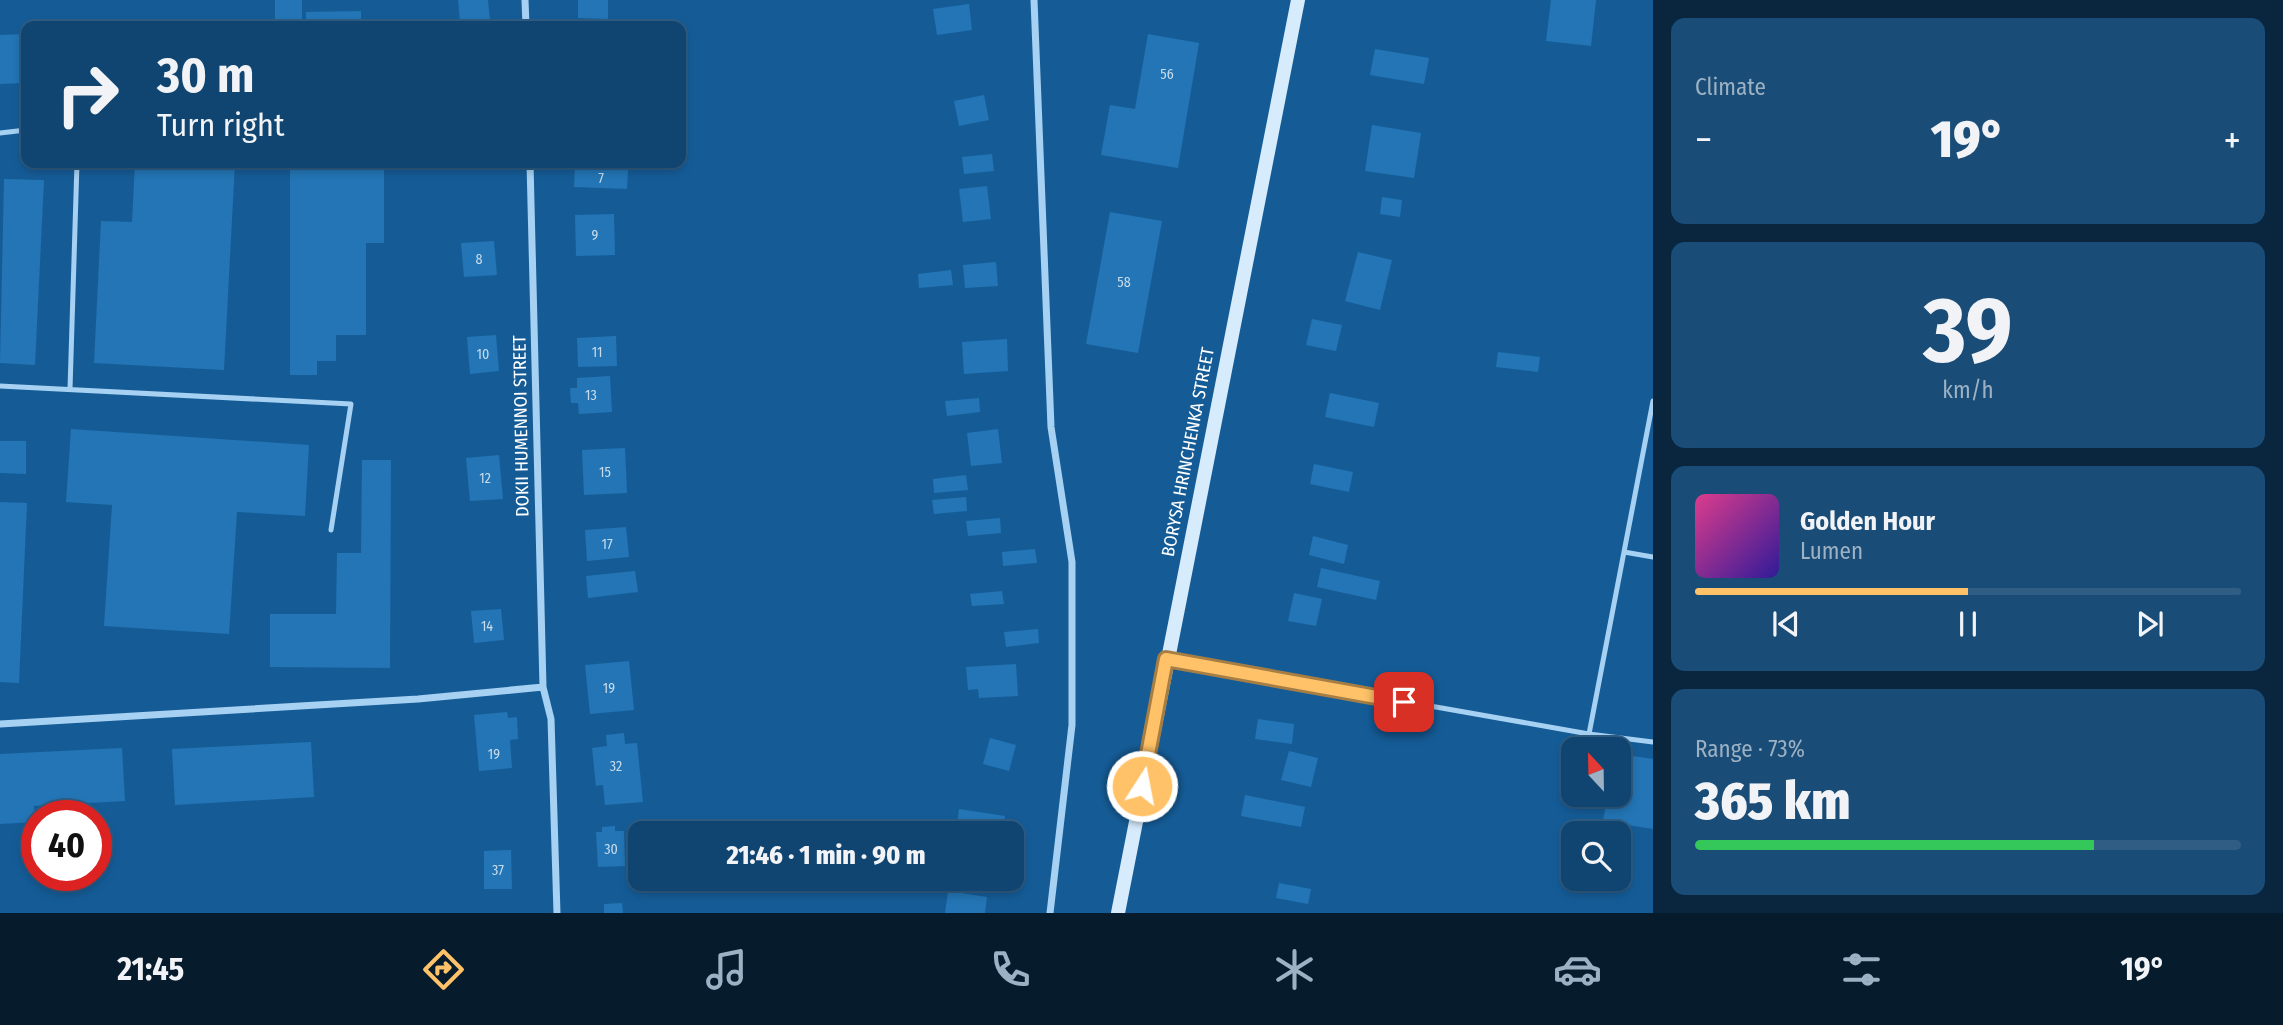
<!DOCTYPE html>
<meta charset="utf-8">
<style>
body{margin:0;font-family:"Fira Sans Condensed",sans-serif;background:#194c76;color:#f1f3f6;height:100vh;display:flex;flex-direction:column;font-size:26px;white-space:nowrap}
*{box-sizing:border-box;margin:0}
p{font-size:23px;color:#9cb1c3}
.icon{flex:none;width:38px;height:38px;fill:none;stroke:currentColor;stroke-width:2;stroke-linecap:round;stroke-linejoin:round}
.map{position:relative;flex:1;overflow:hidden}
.drawer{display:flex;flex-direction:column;gap:18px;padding:18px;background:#09263e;width:630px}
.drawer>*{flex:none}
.top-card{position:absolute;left:21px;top:21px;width:665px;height:147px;border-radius:14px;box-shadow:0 4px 10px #0003,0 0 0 2px #305d84;background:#104571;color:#f1f3f6;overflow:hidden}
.needle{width:46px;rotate:338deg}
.buttons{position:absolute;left:1561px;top:737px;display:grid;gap:14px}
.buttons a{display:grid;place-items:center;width:70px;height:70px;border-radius:14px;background:#104571;box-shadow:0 4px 10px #0003,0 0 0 2px #305d84;font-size:35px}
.speed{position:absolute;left:21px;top:800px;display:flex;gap:14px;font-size:35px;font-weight:700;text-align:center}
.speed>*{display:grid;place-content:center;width:91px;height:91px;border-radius:50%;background:#104571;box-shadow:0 4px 10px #0003,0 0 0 2px #305d84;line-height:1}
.speed .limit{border:10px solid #d22;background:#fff;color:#111}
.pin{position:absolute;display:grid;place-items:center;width:60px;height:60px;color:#fff;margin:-30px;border-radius:14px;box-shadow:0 4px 10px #0006}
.me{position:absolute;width:77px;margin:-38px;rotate:11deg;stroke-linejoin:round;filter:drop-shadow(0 0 5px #0008)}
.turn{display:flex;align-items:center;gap:24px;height:147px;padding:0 21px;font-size:32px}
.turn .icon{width:91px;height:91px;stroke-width:2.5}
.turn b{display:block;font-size:49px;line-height:60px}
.big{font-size:52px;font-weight:800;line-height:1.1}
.drawer .tile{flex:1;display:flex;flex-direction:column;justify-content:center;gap:10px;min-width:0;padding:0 24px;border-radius:14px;background:#194c76}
.drawer .dial{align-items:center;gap:0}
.dial b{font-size:91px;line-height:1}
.song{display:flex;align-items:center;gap:21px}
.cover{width:84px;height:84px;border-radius:10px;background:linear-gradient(135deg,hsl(330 70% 55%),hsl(250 70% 35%))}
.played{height:7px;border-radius:4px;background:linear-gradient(90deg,#ffc268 50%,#305d84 50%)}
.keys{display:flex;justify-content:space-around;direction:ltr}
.heat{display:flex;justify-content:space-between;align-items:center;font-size:38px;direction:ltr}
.charge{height:10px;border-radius:5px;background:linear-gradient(90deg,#34c759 73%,#305d84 0)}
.trip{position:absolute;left:628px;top:821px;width:396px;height:70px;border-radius:14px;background:#104571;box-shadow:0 4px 10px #0003,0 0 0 2px #305d84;font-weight:800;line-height:70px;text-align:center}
.menu{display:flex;height:112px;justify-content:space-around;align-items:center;background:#061c2d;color:#9cb1c3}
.menu .icon{width:49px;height:49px}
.menu .current{color:#ffc268}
.menu b{font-size:32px;color:#f1f3f6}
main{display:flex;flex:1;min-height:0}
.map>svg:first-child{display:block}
</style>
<main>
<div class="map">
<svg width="1653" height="913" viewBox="0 0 1653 913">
<rect width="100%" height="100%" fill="#155c97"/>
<path fill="#2375b5" d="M275,0H302V26H275Z
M458,0H488L490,20L460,22Z
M578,0H608V19L578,18Z
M1551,0H1596L1591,46L1546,41Z
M969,4L972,30L937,35L933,9Z
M361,11V26H306V12Z
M26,34V83L0,84V35Z
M1148,34L1199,43L1178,168L1101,155L1110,105L1135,109Z
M1375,49L1429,58L1424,84L1370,75Z
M984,95L989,120L959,126L954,101Z
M1372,125L1421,133L1414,178L1365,171Z
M992,154L994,171L964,174L962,157Z
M135,163H235L224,370L94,363L101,221L132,222Z
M290,163H384V243H366V335H336V361H317V375H290Z
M575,163H605V168L628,169L627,189L574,187Z
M4,179L44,180L35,365L0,363Z
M987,186L991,219L963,222L959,189Z
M1382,197L1402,200L1400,217L1380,214Z
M1110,212L1162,221L1138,353L1086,344Z
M614,214L615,255L576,256L575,215Z
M494,241L497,275L464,277L461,243Z
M1358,252L1392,260L1380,310L1345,301Z
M996,262L998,286L965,288L963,265Z
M951,270L953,285L919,288L918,274Z
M1312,319L1342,325L1336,351L1306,345Z
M496,335L499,371L470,374L467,337Z
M616,336L617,366L578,367L577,338Z
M1007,339L1008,371L964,374L962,342Z
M1498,352L1540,357L1538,372L1496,367Z
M610,376L612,412L579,414L578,403H571L570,388H577V378Z
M1330,393L1379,403L1374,427L1325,417Z
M979,398L980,412L947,416L945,401Z
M71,429L309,445L305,516L237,512L229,634L104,626L112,505L66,502Z
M998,429L1002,463L971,466L967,433Z
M0,441H26V474L0,473Z
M625,448L627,493L584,495L582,450Z
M499,455L503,499L470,501L466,458Z
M362,460H391L390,668L270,667V614H336L337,553H361Z
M1314,464L1353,472L1349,492L1310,484Z
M966,475L968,490L934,493L933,479Z
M966,497L967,511L934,514L932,500Z
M0,502L27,503L19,683L0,682Z
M1000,518L1001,533L968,536L966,521Z
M626,527L629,557L587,561L585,530Z
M1313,536L1348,545L1344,564L1309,555Z
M1035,549L1037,563L1003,566L1002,552Z
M1321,568L1380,581L1376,600L1317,587Z
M635,571L638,592L588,598L586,576Z
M1002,591L1004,604L972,606L970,594Z
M1294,593L1322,599L1316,626L1288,621Z
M501,609L504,640L474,643L471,611Z
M1038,629L1039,643L1006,647L1004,632Z
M629,661L634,710L590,714L585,665Z
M1016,664L1018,696L979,698L978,689L968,690L966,667Z
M507,712L508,718L517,717L518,739L510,740L512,768L479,771L474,715Z
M1258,719L1294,724L1292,744L1255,739Z
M624,733L625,744L637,743L643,802L605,805L603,785L596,786L592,748L607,746L606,735Z
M990,738L1016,745L1009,771L983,764Z
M311,742L314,797L175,805L172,749Z
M122,748L125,801L34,806L35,822L0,824V754Z
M1289,751L1318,758L1311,787L1281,780Z
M1619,754L1653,759V829L1603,821L1608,794H1619Z
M1245,795L1305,807L1301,827L1241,816Z
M959,809L1005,816L1002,833H956Z
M615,826V831H624L625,866L598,867L596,832H602V827Z
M511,850L512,889H484V851Z
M1279,883L1311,889L1308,904L1276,898Z
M948,891L987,897L985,913H945Z
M622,903L623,913H604V904Z"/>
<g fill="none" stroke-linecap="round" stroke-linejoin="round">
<path stroke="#a7d1f2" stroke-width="5" d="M0,133L26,130
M0,386L351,404L331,530
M70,389L77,163
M1624,552L1653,557
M1169,660L1589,734L1653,401
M1589,734L1653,742"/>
<path stroke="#a7d1f2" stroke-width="7" d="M525,0L526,26
M1034,0L1051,427L1072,562V725L1050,913
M530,163L543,687L551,719L557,913
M0,724L418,699L543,687"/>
<path stroke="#d6ebfc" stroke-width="14" d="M1118,913L1298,0"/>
</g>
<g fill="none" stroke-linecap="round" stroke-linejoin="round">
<g stroke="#a67e44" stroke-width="18">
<path id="route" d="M1142,786L1166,659L1404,702"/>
</g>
<use href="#route" stroke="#ffc268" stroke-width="12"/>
</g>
<g text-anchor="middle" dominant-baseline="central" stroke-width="7" stroke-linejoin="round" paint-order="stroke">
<g font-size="14" fill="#c8dcec">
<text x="1167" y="74">56</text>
<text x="601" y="178">7</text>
<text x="595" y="235">9</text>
<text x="479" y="259">8</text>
<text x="1124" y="282">58</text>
<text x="597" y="352">11</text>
<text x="483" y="354">10</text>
<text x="591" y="395">13</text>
<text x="605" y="472">15</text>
<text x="485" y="478">12</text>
<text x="607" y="544">17</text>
<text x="487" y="626">14</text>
<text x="609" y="688">19</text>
<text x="494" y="754">19</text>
<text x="616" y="766">32</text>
<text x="611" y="849">30</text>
<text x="498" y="870">37</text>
</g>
<g font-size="18" fill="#fff" stroke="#155c97">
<text transform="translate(521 426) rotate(-91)">DOKII HUMENNOI STREET</text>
<text transform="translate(1188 452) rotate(-79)">BORYSA HRINCHENKA STREET</text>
</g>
</g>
</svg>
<div class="buttons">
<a><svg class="needle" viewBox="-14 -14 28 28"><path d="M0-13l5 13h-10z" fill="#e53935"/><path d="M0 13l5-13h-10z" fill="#9cb1c3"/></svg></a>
<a><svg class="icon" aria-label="search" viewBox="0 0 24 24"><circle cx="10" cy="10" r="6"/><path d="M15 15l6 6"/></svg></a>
</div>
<div class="speed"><div class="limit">40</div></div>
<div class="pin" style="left:1404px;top:702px;background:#d93025"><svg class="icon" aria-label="arrive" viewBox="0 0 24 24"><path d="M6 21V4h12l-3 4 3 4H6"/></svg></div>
<svg class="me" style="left:1142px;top:786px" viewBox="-20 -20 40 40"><circle r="17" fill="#ffc268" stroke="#fff" stroke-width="3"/><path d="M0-11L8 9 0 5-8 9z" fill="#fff"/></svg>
<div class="trip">21:46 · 1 min · 90 m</div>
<div class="top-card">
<div class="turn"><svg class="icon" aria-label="right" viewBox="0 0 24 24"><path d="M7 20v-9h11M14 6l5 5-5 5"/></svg><div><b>30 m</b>Turn right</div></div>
</div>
</div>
<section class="drawer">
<div class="tile"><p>Climate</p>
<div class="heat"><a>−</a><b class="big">19°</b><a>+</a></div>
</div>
<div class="tile dial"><b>39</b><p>km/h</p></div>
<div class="tile">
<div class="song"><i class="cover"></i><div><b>Golden Hour</b><p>Lumen</p></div></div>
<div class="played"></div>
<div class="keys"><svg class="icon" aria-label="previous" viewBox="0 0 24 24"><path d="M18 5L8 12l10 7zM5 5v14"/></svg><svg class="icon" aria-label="pause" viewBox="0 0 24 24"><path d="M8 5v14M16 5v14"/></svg><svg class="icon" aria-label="next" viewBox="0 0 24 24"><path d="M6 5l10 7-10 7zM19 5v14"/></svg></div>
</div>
<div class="tile"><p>Range · 73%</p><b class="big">365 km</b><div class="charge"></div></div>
</section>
</main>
<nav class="menu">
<b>21:45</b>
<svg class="icon current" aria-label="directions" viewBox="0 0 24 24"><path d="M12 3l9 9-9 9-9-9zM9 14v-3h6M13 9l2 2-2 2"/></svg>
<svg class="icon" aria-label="music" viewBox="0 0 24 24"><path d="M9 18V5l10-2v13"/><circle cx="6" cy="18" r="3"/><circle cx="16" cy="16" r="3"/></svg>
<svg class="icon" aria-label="phone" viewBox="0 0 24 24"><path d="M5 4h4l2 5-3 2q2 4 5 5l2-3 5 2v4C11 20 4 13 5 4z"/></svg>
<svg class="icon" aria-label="climate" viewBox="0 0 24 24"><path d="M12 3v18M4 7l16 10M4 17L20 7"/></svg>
<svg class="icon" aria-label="car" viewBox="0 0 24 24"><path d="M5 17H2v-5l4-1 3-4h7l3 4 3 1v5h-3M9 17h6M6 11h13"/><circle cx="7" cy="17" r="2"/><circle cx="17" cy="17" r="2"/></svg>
<svg class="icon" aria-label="filters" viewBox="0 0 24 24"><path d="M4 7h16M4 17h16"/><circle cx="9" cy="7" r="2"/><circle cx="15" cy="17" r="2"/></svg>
<b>19°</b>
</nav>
